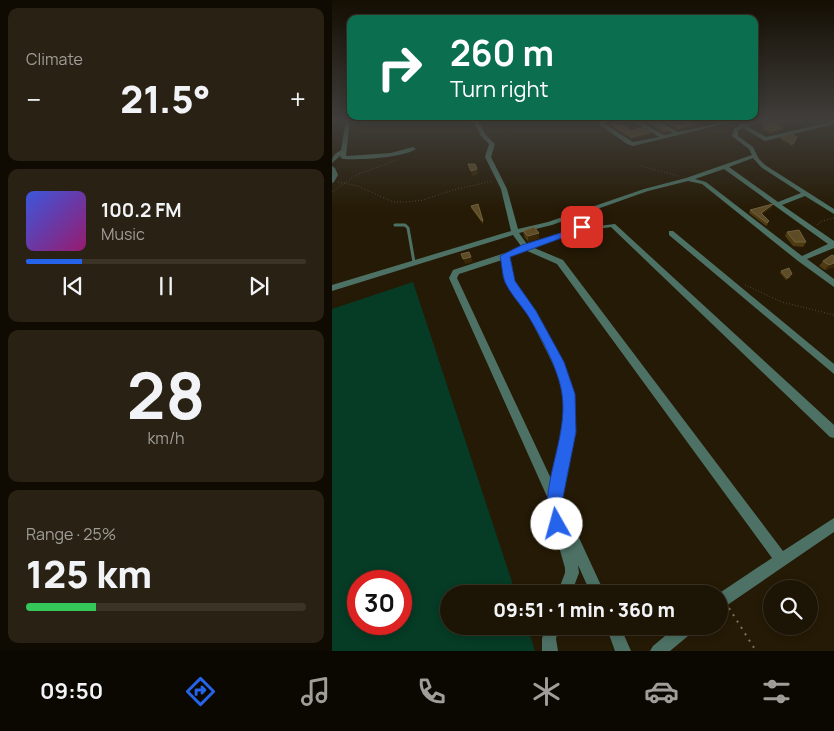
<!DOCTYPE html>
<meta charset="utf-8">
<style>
body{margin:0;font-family:Manrope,sans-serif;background:#292113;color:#f1f3f6;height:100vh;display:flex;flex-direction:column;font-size:19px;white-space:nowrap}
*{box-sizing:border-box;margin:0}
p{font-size:16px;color:#a09e9a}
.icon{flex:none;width:28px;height:28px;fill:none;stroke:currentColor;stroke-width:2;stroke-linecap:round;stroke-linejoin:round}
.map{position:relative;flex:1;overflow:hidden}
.panel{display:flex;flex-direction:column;gap:8px;padding:8px;background:#0f0b02;width:332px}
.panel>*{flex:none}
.banner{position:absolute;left:15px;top:15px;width:411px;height:105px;border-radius:10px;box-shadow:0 2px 8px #0003,0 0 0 1px #3a3326;background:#0b6e4f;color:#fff;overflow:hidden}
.fabs{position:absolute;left:431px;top:580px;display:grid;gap:10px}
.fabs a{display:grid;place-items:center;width:55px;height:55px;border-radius:50%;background:#1c1404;box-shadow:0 2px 8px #0003,0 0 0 1px #3a3326;font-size:25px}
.speed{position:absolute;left:15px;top:570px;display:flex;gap:10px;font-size:25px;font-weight:700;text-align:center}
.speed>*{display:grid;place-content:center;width:65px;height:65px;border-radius:50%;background:#1c1404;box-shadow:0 2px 8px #0003,0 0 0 1px #3a3326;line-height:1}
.speed .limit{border:8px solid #d22;background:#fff;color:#111}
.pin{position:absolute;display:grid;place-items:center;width:42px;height:42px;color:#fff;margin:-21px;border-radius:10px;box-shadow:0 2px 8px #0006}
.me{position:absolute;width:55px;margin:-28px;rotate:353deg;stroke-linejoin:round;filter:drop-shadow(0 0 4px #0008)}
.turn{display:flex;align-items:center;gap:18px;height:105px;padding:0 20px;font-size:22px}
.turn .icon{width:65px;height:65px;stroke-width:2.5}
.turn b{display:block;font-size:35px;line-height:42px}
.big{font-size:38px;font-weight:800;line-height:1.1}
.panel .widget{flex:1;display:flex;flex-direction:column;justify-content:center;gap:8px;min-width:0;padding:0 18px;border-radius:10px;background:#292113}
.panel .dial{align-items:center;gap:0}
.dial b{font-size:65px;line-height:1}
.song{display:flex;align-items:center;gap:15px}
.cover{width:60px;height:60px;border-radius:8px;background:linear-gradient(135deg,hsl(230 70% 55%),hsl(320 70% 35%))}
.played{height:5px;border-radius:2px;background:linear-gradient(90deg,#2563eb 20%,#3a3326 20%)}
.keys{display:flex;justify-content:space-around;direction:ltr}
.heat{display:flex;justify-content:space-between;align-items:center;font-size:28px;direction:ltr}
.charge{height:8px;border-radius:4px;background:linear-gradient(90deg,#34c759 25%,#3a3326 0)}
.trip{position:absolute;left:108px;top:585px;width:288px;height:50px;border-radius:25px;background:#1c1404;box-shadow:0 2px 8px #0003,0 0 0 1px #3a3326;font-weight:800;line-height:50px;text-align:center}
.dock{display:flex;height:80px;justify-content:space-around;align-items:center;background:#0b0802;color:#a09e9a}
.dock .icon{width:35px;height:35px}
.dock .on{color:#2563eb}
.dock b{font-size:22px;color:#f1f3f6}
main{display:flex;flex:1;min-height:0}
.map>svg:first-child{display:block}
</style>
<main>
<section class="panel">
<div class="widget"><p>Climate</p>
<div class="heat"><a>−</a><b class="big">21.5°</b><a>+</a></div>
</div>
<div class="widget">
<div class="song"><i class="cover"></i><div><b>100.2 FM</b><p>Music</p></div></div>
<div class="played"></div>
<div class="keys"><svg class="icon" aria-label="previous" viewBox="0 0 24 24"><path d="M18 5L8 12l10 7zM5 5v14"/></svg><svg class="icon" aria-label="pause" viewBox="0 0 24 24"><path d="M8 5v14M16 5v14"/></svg><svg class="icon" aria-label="next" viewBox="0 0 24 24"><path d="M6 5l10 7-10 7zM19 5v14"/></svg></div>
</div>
<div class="widget dial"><b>28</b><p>km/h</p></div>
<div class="widget"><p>Range · 25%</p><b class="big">125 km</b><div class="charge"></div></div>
</section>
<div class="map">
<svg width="502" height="651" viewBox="0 0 502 651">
<rect width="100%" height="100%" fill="#251a05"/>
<path fill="#063b25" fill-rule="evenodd" d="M81,282L184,594H116V626H195L203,651H0V309ZM26,581H69V624H26Z"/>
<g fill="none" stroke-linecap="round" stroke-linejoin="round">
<path stroke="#7c7261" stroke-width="1" stroke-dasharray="0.5 2.5" stroke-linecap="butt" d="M309,166L347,176
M6,182L26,186L61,202H74L91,200L121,190L160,181
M0,192L24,175L65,160
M485,225L490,221L502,218
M413,285L450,302L502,315"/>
<path stroke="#7c7261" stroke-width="2" stroke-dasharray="2 5.5" stroke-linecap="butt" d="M397,608L424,651"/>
<path stroke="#4d7265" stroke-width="3" d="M63,225H73L76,228L82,262"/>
<path fill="#4d7265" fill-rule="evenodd" d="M14,120H18L14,156L59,153L81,147L84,149C70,158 28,160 11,159L8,157L9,155L0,163C0,155 3,154 9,150Z
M141,120H145L154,135L163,144L159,157L175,189L186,229L216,222L312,189L354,178L420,155L417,149L400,136L402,129L407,126V124L437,120L415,126L434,137L502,121V124L433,141L411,128L406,130V136L421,147L427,159L433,165L502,209V214L473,196L450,205L502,241V248L475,259L502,279V287L466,261L370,184L356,181L316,191L220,225L187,233L195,244L240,229L283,224L502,425V438L498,437L279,227L241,233L200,247L231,260L451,551L502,518V532L391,608L386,610V594L440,558L225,264L193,250L177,257L182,281L203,312L230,363L242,394V432L230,501L273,594H259L246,565L247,573L239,594H225L233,573V568L216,508L217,501L117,278L121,270L176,252L189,246L181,235L0,291V285L179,231L169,189L153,157L157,144L149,136ZM421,158L429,167L469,193L446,202L397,167ZM392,169L496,244L470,256L374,182L363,179ZM170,260L174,281L197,316L222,366L232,394V432L221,483L125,278L127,274Z
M272,120H277L273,124L301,142L327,137L300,120H305L332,135L341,133L320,120H325L346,132L401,120L404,121L301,146L295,144L268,125V123Z
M0,166L3,168L6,175L2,182L0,183Z
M337,231H341L502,364V374L337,235Z
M213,626H227L224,639L226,651H210V639Z
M274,626H288L299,651H283Z
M345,626H364L362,631L338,651H318L321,646Z"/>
</g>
<path fill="#4e3b13" d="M308,120H320L337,130L336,132L332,133Z
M328,120H356L363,126L346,130Z
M439,120H466L447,124Z
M279,123L298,131L319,132L318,134L300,139L279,126Z
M431,126L449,131L439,134L430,129Z
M449,137H465L460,146L448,139Z
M146,204L151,223V224L139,208V206Z
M440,207L430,214L436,224L434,226L417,213L418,210Z
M191,231L207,233V238L196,242L192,236Z
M455,232L474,242L471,247L461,246L453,236Z
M491,261L502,267L493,270L487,266Z
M449,271L459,277L454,280L448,273Z"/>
<path fill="#382706" d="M455,120H466L447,124L448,121Z
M363,124V126L346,130L347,128Z
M451,128L449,131L439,134L440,131Z
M319,132L318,134L300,139V137Z
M145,169L146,174L140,176L139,171Z
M441,204L440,207L428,216L429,213Z
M207,233V238L196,242V236Z
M139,257L141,262L133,264L131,259Z
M502,263V267L493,270L497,265Z"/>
<path fill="#5d4c26" stroke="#71613f" d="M313,120H320L337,130H333Z
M333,120H356L363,124L347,128Z
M445,120H455L448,121Z
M287,122L298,131L312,127L319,132L300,137L279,123Z
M441,123L451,128L440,131L431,126Z
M460,134L465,137L461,144L449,137Z
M136,164H143L145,169L139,171Z
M146,204L151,221H150L139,206Z
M441,204L429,213L437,221L435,223L418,210Z
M202,227L207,233L196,236L191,231Z
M467,230L474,242H463L455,232Z
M137,252L139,257L131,259L129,254Z
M500,255L502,256V263L497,265L491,261Z
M457,268L460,274L455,278L449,271Z"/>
<linearGradient id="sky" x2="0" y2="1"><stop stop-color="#140e03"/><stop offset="0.57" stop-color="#403e3b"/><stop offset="1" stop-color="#403e3b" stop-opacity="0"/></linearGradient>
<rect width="502" height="211" fill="url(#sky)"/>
<path fill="#2563eb" stroke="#184099" d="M246,225H253L257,228L178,257L183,281L204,311L232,362L243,394L244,432L230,502L233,524L231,530L225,532L219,530C204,492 237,439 230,394C227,370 208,335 195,314C188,304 178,293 173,282C170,275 170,264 168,256L190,245L245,228Z"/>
</svg>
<div class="fabs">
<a><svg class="icon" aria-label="search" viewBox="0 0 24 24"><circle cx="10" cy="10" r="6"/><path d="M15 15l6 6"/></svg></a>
</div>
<div class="speed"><div class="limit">30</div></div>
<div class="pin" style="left:250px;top:227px;background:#d93025"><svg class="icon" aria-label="arrive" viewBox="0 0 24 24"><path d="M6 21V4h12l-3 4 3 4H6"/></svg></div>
<svg class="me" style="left:225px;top:524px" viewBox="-20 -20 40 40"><circle r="19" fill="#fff"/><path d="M0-13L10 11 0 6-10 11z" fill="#2563eb"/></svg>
<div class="trip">09:51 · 1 min · 360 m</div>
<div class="banner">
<div class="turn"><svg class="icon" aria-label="right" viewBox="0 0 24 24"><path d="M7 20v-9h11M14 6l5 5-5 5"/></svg><div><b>260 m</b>Turn right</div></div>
</div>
</div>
</main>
<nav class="dock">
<b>09:50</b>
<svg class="icon on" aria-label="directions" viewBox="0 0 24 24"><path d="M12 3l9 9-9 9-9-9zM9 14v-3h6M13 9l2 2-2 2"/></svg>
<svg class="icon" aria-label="music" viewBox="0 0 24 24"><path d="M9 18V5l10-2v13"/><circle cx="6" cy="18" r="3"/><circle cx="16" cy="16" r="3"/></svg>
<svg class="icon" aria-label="phone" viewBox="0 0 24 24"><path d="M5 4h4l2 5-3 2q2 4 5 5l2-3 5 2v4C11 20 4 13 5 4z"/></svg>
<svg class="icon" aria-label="climate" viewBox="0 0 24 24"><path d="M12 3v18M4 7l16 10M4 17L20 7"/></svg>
<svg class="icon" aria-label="car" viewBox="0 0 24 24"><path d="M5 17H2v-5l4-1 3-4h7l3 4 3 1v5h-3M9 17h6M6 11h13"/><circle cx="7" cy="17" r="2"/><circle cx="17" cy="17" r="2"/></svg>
<svg class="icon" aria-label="filters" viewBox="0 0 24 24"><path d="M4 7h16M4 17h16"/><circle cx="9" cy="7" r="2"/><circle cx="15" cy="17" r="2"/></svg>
</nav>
